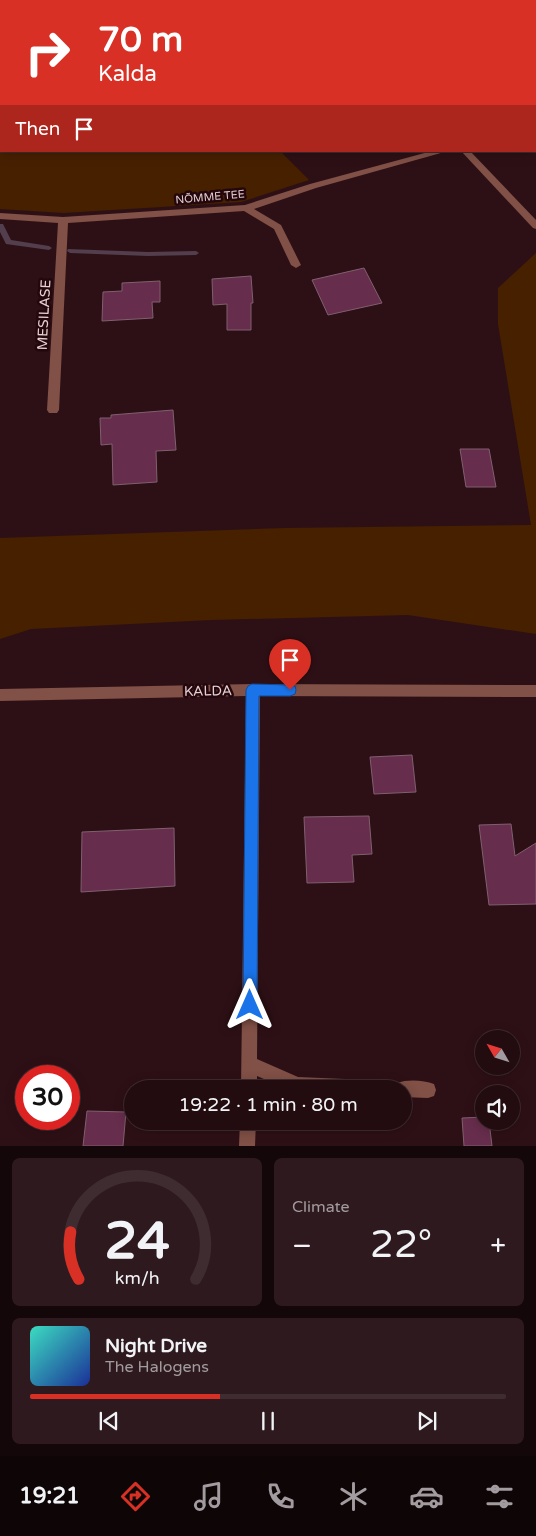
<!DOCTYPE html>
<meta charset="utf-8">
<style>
body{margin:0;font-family:"Varela Round",sans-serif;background:#2e1a1e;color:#f1f3f6;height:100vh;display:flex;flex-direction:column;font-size:19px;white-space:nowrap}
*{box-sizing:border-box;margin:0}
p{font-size:16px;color:#a29b9f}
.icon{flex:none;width:28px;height:28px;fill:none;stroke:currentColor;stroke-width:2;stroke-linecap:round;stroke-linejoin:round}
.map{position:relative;height:1146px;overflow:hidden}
.details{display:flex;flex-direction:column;gap:12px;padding:12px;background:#130709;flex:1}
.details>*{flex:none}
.guide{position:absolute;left:0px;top:0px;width:536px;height:152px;box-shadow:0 2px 12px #0003,0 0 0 1px #3f2c30;background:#d93025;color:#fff;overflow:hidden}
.needle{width:32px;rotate:309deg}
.fabs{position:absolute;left:475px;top:1030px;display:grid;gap:10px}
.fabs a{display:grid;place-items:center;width:45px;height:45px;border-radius:50%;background:#220c10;box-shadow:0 2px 12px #0003,0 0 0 1px #3f2c30;font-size:25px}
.speed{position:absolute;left:15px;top:1065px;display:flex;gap:10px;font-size:25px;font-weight:700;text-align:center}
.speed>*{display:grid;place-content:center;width:65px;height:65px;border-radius:50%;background:#220c10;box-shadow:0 2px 12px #0003,0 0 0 1px #3f2c30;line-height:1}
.speed .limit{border:8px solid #d22;background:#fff;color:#111}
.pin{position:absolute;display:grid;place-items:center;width:42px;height:42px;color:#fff;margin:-51px -21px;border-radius:50% 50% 50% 0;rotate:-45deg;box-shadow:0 0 5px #0007}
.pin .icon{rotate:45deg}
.me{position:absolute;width:55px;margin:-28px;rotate:0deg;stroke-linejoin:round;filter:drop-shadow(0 0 4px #0008)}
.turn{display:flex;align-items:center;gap:18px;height:105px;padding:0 15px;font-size:22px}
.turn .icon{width:65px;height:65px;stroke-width:2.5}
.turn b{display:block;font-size:35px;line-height:42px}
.then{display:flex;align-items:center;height:48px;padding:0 15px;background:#0003;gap:10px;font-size:19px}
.big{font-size:38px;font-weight:600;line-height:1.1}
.details .card{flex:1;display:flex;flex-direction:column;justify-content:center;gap:8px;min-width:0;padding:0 18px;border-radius:8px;background:#2e1a1e}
.details .dial{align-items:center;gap:0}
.dial svg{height:130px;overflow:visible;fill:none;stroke:#3f2c30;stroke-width:7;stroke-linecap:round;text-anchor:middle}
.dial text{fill:#f1f3f6;stroke:none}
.song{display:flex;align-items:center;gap:15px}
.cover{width:60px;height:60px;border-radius:8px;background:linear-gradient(135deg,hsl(170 70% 55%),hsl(230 70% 35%))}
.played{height:5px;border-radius:2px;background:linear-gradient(90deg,#d93025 40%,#3f2c30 40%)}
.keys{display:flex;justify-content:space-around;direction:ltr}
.heat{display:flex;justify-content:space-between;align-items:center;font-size:28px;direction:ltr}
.details .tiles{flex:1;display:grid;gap:12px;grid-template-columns:1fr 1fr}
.card:last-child{grid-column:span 2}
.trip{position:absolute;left:124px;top:1080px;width:288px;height:50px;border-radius:25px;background:#220c10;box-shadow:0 2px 12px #0003,0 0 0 1px #3f2c30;font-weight:600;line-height:50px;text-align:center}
.tab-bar{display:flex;height:80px;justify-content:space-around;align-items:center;background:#0e0506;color:#a29b9f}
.tab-bar .icon{width:35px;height:35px}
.tab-bar .selected{color:#d93025}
.tab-bar b{font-size:22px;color:#f1f3f6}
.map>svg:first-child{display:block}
</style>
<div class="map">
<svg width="536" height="1146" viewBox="0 0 536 1146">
<rect width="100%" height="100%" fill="#2d1015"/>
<path fill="#472000" d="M0,0H290L1,1V151H280L309,180L241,202L64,213L0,209Z
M536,253V634L408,615L211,620L31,629L0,639V538L285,528L531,525L498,324V288Z"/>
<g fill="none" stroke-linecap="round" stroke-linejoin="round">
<path fill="#523e4c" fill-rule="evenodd" d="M88,0H94L95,1H89Z
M1,23V27L0,28V24Z
M0,224H3L11,240L49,246L52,248L49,250L6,244L0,232Z
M68,249L148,252L196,251L199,253L196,255L148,256L70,253L67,251Z"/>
</g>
<path fill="#672d4c" stroke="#805f6f" d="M364,268L382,303L328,315L312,280Z
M251,276L253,303H251V330H227V304L213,305L212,279Z
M160,281V302H152L153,318L102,321L103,292L122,291V283Z
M173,410L176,450L156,451L157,482L113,485L112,444L101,445L100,418H111V415Z
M460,449H489L496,487H466Z
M412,755L416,792L374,794L370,757Z
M369,816L372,854L352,855L354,882L307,883L304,817Z
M511,824L515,856L536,843V904L489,905L479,825Z
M174,828L175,886L81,892L82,832Z
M87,1111L126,1112L123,1146H83Z
M484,1117V1121H489L492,1146H464L462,1118Z"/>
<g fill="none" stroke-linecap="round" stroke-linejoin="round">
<path fill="#815046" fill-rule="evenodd" d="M461,151H470L536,220V229L533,228Z"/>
<path fill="#815046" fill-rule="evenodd" d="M535,112H536V118H535Z
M432,151H448L316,188L254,209L281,225L301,265L296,268L291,265L274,229L244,211L68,223L59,410L57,413H49L47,410L58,223L0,219V213L63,217L245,205L310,184Z
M253,684L536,685V697L260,696L257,1059L298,1077L392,1081L397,1083C407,1079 424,1080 434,1084L436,1090L434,1096L428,1098L402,1097V1089H287L257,1076V1089H241L246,696L0,701V689Z
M240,1121H256L255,1146H239Z"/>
</g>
<path fill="#1a73e8" stroke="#114b97" d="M252,684L290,685L295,686L296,690L295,694L290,696H259L257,1005L255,1010L250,1013L245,1010L243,1005L246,690L248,686Z"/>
<g text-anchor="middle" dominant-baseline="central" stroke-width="5" stroke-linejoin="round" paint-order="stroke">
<g font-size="11" fill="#e6d0d2" stroke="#23070c">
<text transform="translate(210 197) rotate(-5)">NÕMME TEE</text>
</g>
<g font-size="14" fill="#e6d0d2" stroke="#23070c">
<text transform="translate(44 315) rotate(-87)">MESILASE</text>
<text transform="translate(208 691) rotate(-1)">KALDA</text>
</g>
</g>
</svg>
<div class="fabs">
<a><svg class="needle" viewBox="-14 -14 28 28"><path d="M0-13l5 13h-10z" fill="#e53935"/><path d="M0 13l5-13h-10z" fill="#a29b9f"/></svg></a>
<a><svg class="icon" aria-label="sound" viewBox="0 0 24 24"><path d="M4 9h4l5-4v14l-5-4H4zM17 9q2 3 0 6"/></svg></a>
</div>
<div class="speed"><div class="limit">30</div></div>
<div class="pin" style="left:290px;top:690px;background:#d93025"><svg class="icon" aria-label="arrive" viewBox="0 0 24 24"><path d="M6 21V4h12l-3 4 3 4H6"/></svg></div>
<svg class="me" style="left:250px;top:1005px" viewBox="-20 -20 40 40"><path d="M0-17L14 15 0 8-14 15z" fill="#1a73e8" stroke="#fff" stroke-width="4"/></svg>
<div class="trip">19:22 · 1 min · 80 m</div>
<div class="guide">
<div class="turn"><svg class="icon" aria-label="right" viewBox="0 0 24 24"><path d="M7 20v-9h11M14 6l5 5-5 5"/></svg><div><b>70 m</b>Kalda</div></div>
<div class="then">Then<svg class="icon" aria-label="arrive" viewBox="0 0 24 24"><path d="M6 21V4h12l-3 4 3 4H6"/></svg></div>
</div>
</div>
<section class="details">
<div class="tiles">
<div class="card dial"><svg viewBox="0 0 100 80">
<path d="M14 69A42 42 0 1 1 86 69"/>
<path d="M14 69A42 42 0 0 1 9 40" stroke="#d93025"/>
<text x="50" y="56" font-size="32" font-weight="700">24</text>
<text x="50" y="72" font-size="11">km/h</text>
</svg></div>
<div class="card"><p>Climate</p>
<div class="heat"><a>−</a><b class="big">22°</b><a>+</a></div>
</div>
<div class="card">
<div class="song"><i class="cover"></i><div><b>Night Drive</b><p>The Halogens</p></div></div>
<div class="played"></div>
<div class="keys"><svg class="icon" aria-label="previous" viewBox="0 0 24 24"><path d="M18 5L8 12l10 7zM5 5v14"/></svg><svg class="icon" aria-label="pause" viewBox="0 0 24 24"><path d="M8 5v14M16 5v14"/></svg><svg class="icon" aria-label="next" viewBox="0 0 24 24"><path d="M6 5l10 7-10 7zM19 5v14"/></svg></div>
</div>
</div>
</section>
<nav class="tab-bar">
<b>19:21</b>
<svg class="icon selected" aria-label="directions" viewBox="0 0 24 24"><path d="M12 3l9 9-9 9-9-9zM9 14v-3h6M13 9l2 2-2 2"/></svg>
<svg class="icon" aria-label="music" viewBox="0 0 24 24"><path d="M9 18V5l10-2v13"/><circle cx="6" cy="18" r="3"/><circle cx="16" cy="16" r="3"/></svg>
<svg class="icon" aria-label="phone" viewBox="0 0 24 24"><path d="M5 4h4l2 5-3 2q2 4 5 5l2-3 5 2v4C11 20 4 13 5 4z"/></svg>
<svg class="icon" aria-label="climate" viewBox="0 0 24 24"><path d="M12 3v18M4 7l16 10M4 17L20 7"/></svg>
<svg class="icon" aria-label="car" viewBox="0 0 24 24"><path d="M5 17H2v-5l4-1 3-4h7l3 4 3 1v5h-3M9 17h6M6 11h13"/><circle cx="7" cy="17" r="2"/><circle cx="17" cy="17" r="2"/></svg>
<svg class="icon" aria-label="filters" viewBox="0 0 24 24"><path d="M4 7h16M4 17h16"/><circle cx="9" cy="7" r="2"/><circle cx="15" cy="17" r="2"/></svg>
</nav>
